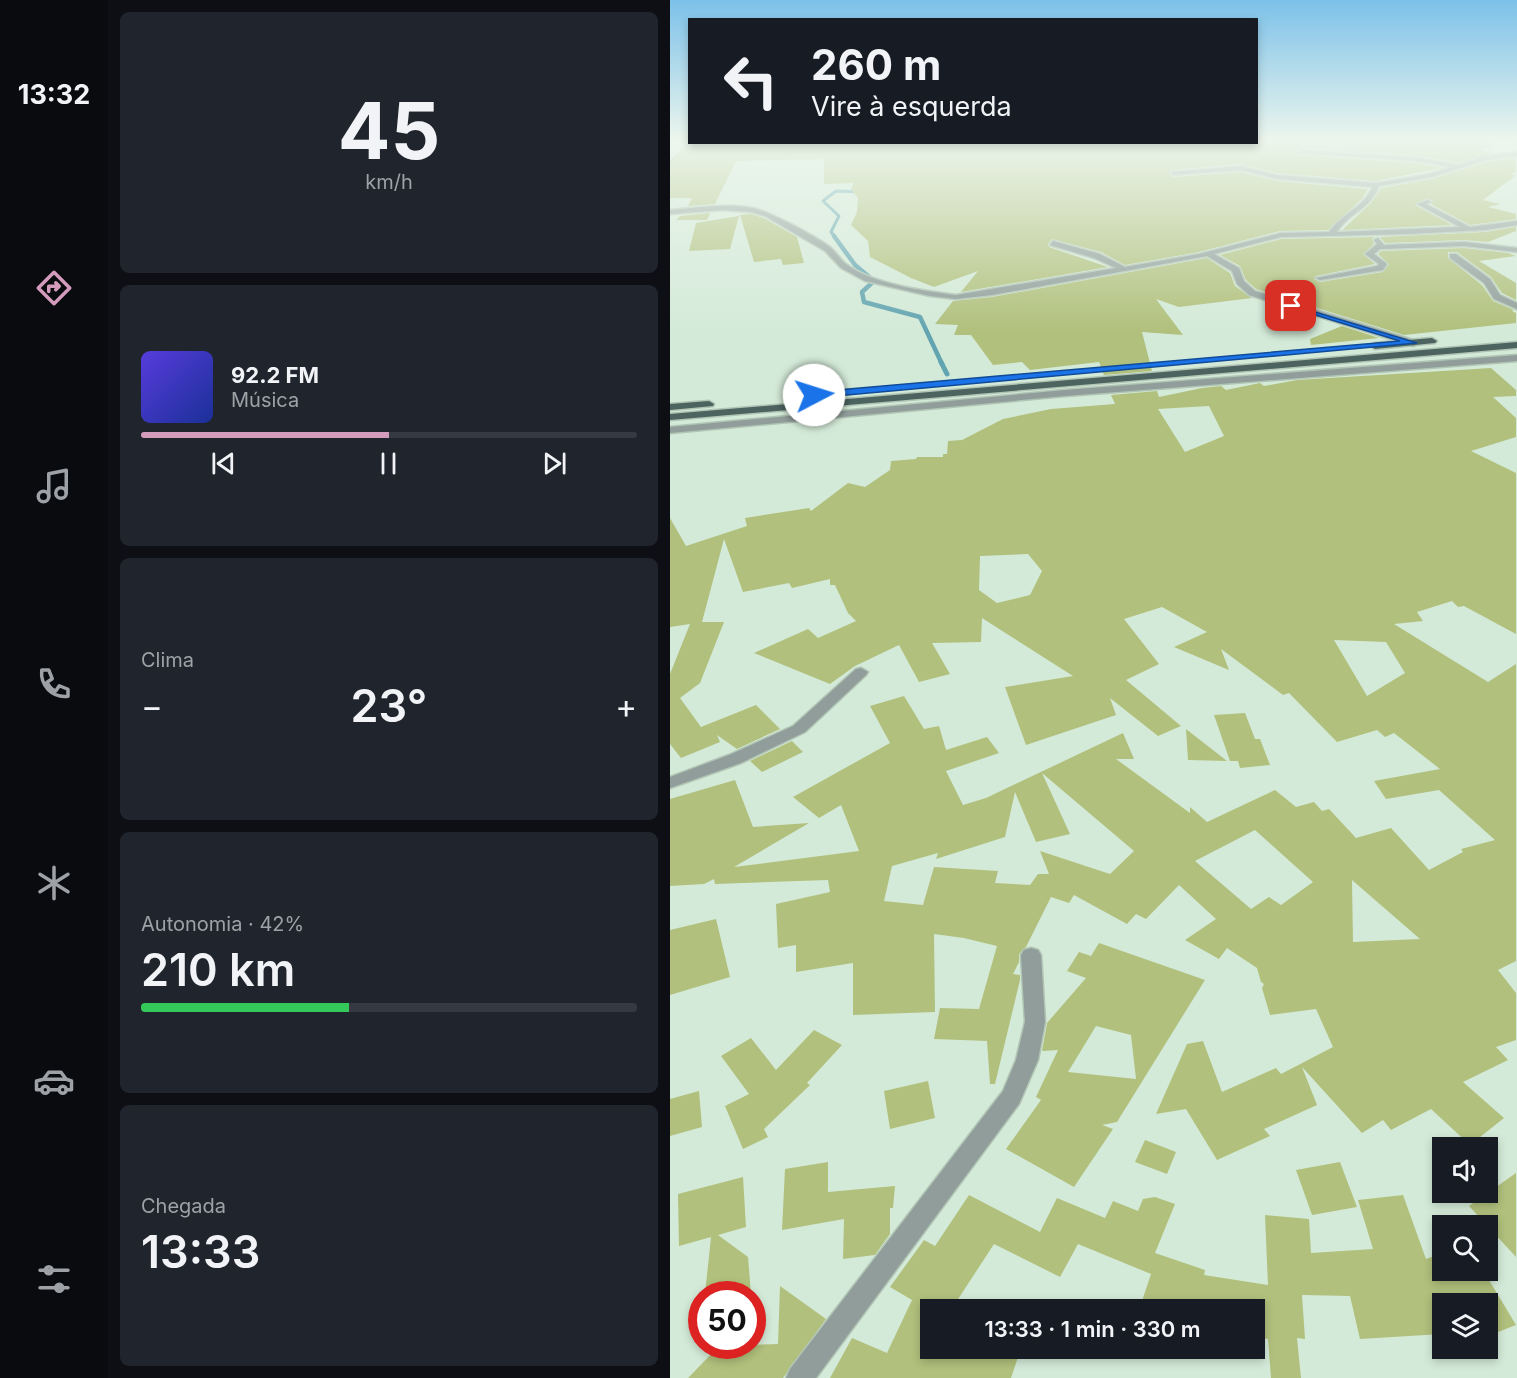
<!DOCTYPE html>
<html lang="pt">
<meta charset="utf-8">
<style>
body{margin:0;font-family:Inter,sans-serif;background:#20242c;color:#f1f3f6;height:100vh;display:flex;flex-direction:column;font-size:22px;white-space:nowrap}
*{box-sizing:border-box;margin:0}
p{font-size:20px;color:#9ea1a6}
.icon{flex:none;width:33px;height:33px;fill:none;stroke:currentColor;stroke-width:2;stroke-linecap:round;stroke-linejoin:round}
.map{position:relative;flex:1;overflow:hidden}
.details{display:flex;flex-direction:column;gap:12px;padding:12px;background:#0d0f14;width:562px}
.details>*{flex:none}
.guide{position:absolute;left:18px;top:18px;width:570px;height:126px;border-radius:0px;box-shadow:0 3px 9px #0003;background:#171b24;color:#f1f3f6;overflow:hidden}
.fabs{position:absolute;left:762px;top:1137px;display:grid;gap:12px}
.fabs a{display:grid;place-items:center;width:66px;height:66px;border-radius:0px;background:#171b24;box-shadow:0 3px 9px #0003;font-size:30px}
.speed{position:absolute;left:18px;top:1281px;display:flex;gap:12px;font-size:30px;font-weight:700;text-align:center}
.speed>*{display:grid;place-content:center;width:78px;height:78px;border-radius:50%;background:#171b24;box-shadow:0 3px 9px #0003;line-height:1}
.speed .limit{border:9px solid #d22;background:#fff;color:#111}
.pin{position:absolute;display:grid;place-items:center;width:51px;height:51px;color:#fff;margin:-26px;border-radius:12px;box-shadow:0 3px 9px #0006}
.me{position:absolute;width:66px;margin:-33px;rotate:85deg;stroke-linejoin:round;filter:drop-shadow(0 0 4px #0008)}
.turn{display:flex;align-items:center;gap:21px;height:126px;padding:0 24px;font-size:27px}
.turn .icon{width:78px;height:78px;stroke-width:2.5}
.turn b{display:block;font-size:42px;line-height:51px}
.big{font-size:45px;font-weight:600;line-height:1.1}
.details .widget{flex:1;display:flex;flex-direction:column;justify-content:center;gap:9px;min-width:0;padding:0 21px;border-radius:9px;background:#20242c}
.details .dial{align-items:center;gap:0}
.dial b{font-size:78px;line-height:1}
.song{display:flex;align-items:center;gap:18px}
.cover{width:72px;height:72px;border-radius:9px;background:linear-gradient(135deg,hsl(250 70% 55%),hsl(230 70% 35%))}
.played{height:6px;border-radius:3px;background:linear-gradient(90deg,#d59bbd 50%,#363941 50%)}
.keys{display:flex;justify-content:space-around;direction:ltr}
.heat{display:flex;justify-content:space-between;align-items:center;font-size:33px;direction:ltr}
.charge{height:9px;border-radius:4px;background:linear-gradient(90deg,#34c759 42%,#363941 0)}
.trip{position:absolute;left:250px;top:1299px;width:345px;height:60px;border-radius:0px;background:#171b24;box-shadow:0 3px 9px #0003;font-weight:600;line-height:60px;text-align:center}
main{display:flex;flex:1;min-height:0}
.tabs{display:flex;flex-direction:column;width:108px;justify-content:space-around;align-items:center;background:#090b0e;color:#9ea1a6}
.tabs .icon{width:42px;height:42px}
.tabs .current{color:#d59bbd}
.tabs b{font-size:27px;color:#f1f3f6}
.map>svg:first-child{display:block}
</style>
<main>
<nav class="tabs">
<b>13:32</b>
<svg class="icon current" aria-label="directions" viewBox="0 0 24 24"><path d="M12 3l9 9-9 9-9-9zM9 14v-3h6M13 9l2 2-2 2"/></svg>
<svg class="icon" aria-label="music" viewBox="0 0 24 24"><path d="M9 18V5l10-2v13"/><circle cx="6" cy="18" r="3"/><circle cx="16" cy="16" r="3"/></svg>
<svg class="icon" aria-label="phone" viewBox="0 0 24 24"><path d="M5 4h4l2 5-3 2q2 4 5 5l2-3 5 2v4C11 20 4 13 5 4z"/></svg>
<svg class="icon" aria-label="climate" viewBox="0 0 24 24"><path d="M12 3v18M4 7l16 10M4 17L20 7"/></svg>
<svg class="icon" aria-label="car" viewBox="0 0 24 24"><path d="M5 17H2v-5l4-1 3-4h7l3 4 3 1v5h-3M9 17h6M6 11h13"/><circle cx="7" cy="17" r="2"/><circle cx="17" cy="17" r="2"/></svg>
<svg class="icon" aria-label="filters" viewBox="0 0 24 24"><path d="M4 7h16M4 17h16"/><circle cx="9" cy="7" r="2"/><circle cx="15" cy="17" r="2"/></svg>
</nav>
<section class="details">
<div class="widget dial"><b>45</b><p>km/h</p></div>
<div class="widget">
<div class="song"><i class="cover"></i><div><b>92.2 FM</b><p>Música</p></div></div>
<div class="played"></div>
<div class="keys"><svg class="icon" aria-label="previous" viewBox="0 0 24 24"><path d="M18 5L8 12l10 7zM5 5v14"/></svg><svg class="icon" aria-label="pause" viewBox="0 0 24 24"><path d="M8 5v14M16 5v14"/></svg><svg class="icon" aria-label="next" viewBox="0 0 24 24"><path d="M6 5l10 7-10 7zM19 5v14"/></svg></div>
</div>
<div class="widget"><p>Clima</p>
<div class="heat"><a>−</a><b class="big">23°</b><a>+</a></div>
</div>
<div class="widget"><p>Autonomia · 42%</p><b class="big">210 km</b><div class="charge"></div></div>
<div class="widget"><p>Chegada</p><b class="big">13:33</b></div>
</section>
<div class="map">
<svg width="847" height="1378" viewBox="0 0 847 1378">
<rect width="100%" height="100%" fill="#d4ead8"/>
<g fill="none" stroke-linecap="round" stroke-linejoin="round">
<path stroke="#62a4b0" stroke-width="3" d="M165,237L161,232L169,216L153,201L166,191L194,192"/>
<path stroke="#62a4b0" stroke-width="4.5" d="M164,236L185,265L204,281L192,292L194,302L250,317L272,364"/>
<path stroke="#62a4b0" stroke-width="5" d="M271,362L277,374"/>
</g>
<path fill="#b1c07c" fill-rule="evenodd" d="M586,139H820L821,148L810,150L823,153L788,163L746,155L630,148L626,152L628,155L746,163L772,168L706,181L607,173L571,164L501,170L499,173L503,177L571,172L607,181L698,189L692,199L658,230L610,231L529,252L455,265L431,252L382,239L378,244L379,247L438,267L291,292L308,271L264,287L241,278L200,257L198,241L181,225L187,212L188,198L181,189L184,183L154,184V159L66,161L45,204L18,206L22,198H0V160L20,142H586Z
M846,158V171L841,175H846L813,200L830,204L818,207L846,214V219L800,225L761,204L763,201L757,198L745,205L782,225L672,230L701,203L711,188L762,179L816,162Z
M40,213L37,220H6L10,216Z
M81,214L94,218L127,237L134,263L113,265L111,259L84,262L70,215Z
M69,216L60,249L19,251L26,223Z
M846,227V231L818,242L794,240L715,243L710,237L815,232Z
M705,237L702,239L704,244L693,254L705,264L646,276L644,279L650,282L713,272L719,264L708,254L711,251L794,248L838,253L846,256L809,261L846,283V300L832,293L821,277L787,252H778V258L812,285L823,301L844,310L842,311L846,313V323L734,335L586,289L576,280L570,266L550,255L611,239Z
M537,258L560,273L565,286L582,298L509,307L486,299L513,335L472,332L482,371L434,375L429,362L360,370L352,362L323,365L301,335H284L288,325L265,324L283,301L322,297Z
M672,326L709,338L641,345L640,339Z
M821,368L846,390V396L823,397L846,418V437L801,451L846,473V634L794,606L788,607L782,601L747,612L753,621L724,624L818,682L846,664V961L828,970L846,993V1040L826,1047L838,1060L793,1082L834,1118L800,1145L761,1109L721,1130L713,1120L692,1133L632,1067L647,1105L594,1129L600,1136L547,1160L516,1109L486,1114L517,1044L533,1041L552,1092L606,1068L611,1074L663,1047L646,1009L600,1015L592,988L594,984L591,982L587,968L557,948L549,959L515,940L546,919L509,885L476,919L466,914L457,924L404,895L399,903L381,897L356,947L349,954V962L343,974L350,975V980L325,1084H320L317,1041L264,1039L270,1008L309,1009L327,946L294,938L264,934L265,1012L183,1015V963L126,972V945L108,948L106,904L160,892L158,880L45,884L44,879L34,884L0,886V799L65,780L83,827L139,823L64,867L189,851L171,805L149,818L123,797L220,743L200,706L234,696L254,729L269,726L276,750L317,737L329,753L276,771L293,805L316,798L453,733L464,759H446L520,813V807L537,822L605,790L626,807L644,802L652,811L659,809L686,838L721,828L759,870L793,852L791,849L825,840L769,790L716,799L704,781L770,769L724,733L715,737L707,730L667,742L619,693L613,695L551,649L559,670L504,647L537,632L492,607L454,619L489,664L456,680L511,726L488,736L440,698L446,715L356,745L335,687L403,676L312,618L311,642L262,643L280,674L249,682L229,645L185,666L160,684L84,653L138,629L148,638L186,621L178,613L165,585H160V579L122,588L119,583L73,592L54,539L32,622H54L30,683L10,698L31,727L86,705L110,729L67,749L47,735L50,742L11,758L0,744V674L20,624L0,627V518L16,546L77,526L75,518L139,508L141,511L178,483L195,487L220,470L221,461L246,459L247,457H273V454H277L278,441L292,440L333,419L381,409L445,404L441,395L487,391L489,397L532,388L551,386L556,390L590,383L594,386L627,380ZM539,406L554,436L515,452L488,409ZM358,554L372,571L360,595L327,603L309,590L310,556ZM664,640L716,642L735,673L697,696ZM372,773L464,851L440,874L370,851L379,874H368L360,885L325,883L328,871L264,867L253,905L214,901L222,866L268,853L266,859L335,837L345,792L366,842L400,834ZM585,830L643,882L611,905L599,897L581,909L525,861ZM682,880L750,939L683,942Z
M575,713L585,739H590L600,765L570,768L568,761H560L544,715Z
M516,729L557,761L518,760Z
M122,741L133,752L92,772L80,761Z
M46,919L60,977L0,995V930Z
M429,943L535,980L447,1122L432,1125L443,1129L404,1187L336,1149L371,1100L366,1097L388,1050L372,1051L377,1023L416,978L397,971L409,952L421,956ZM426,1026L461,1035L466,1079L398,1072Z
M144,1030L172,1045L137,1083L140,1085L94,1129L98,1137L73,1149L55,1106L79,1094L51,1056L81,1038L106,1070Z
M258,1081L265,1118L220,1129L214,1091Z
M29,1091L32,1127L0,1136V1099Z
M475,1140L506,1152L497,1174L465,1162Z
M158,1162V1192L225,1186L223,1208H220V1234L205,1255L173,1259L174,1219L112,1230L115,1169Z
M670,1162L687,1207L642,1215L626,1170Z
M846,1173V1257L799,1206Z
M73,1177L76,1227L48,1235L78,1257L81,1294H35L41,1237L9,1246L8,1194Z
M299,1195L370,1232L387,1198L435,1218L443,1201L468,1211L473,1199L485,1197L505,1204L485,1253L535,1270L534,1275L598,1285L595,1215L639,1219L641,1253L703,1249L688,1200L733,1195L756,1259L772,1253V1270H813L846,1325L818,1336V1304H772V1334L690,1339L680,1296L632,1295L635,1339L627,1338L631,1378H601L598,1339L585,1337V1310H495L472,1301L481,1274L408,1244L390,1277L324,1244L281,1310H261V1348H280L296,1354L298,1348H351L341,1378H160L182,1338L217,1353L242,1300L220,1287L254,1240L265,1246Z
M110,1286L156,1319L113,1378H18L49,1346L108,1344Z"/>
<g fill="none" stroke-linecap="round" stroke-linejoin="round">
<g stroke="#b1c5b5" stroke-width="3">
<path id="minor" d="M630,150L746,157L788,165L815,156L847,152V156L816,160L762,177L709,186C699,211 679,212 667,232L790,227L747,204L758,200L761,202L756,204L800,227L847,221V225L815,230L738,234L611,237L544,254L569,268L574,281L585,291L746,341V345L743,346L579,295L567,284L562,271L537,256L322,295L286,299L260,296L195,281L171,268L155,251L95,216L81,212L52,210L0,214V210C27,208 56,203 83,208C101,212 145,236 160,247C166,252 170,259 176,264C202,284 254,291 286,295L446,268L424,258L380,245L383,241L430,254L455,267L529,254L611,233L659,232C672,213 694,208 702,187L607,179L571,170L503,175L501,172L571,166L607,175L706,183L759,174L781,167L746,161L628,153Z
M708,238L714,245L794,242L847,248V252L794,246L710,249L704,254L717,264L713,270L650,280L646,278L707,266L709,264L695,254L707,244L704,240Z
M780,254H786L820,279L830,295L847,303V309L824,299L814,283L780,258Z
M847,355V361L395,396L0,433V427L395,390Z
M191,668L198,672L196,675L135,732L71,763L0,788V777L59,755L123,726L186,669Z
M361,948L368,950L371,955L375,1022L368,1060L349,1104L146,1378H116L120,1369L333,1091L346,1060L355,1022L351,955L354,950Z"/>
</g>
<g stroke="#b1c5b5" stroke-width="3">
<path id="major" d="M762,338L767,341L765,343L705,349L700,346L705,343Z
M847,342V348L0,420V414Z
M39,401L44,404L43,406L0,410V404Z"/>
</g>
<use href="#minor" fill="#909d9a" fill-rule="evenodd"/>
<use href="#major" fill="#4c635f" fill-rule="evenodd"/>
</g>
<linearGradient id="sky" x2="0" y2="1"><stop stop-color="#7cc1e9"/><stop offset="0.42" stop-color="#ecf6ed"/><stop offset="1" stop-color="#ecf6ed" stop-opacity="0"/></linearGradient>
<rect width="847" height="332" fill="url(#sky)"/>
<path fill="#1a73e8" stroke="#114b97" stroke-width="1.5" d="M619,304L747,343L144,398L139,395L144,392L730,341L619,307Z"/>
</svg>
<div class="fabs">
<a><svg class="icon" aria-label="sound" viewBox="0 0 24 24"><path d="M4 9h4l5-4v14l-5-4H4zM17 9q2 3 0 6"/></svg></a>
<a><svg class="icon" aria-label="search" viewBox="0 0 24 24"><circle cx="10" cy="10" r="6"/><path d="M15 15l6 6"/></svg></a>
<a><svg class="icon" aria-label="layers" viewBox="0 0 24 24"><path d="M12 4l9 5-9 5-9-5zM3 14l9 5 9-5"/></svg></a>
</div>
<div class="speed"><div class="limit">50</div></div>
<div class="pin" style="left:621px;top:306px;background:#d93025"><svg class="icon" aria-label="arrive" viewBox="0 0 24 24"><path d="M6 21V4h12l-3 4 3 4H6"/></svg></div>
<svg class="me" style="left:144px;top:395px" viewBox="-20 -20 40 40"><circle r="19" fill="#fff"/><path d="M0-13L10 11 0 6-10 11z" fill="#1a73e8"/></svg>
<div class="trip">13:33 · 1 min · 330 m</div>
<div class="guide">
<div class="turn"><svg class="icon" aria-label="left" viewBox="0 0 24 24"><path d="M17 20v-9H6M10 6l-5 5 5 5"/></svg><div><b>260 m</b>Vire à esquerda</div></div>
</div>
</div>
</main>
